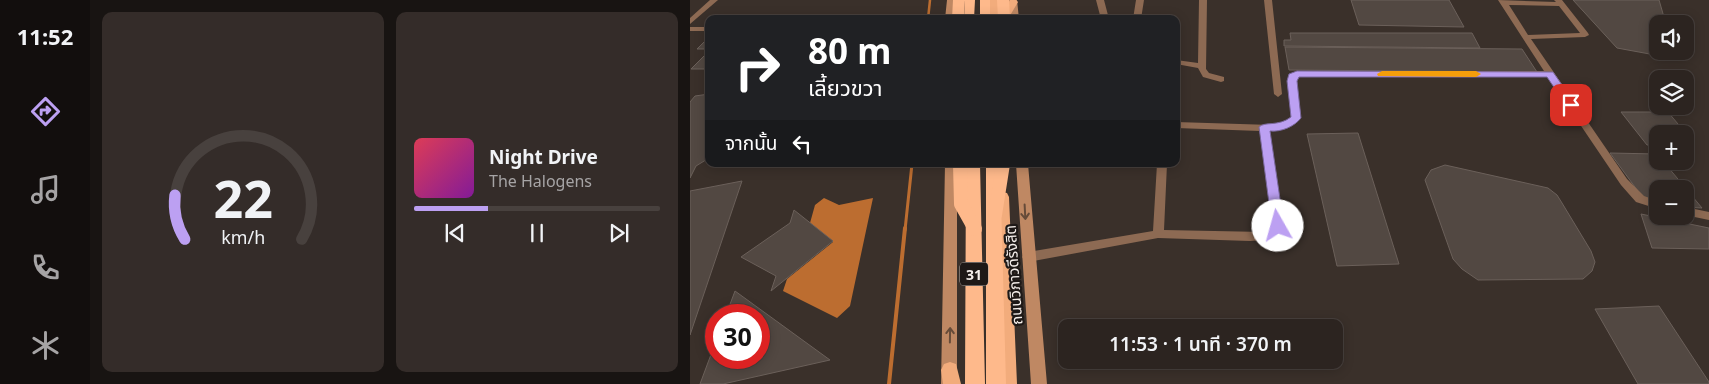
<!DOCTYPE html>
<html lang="th">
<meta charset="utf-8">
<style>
body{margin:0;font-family:"Noto Sans","Noto Sans Thai",sans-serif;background:#342c29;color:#f1f3f6;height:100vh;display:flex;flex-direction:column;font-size:19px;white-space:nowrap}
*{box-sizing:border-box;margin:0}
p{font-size:16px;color:#a6a4a5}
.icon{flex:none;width:28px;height:28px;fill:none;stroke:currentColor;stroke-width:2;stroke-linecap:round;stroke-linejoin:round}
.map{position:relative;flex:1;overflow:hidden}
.drawer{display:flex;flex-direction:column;gap:12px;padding:12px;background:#181412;width:600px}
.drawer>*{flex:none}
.hud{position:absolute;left:15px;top:15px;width:475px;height:152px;border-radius:10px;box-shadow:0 2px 12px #0003,0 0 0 1px #48413e;background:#202124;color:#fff;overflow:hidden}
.controls{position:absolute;left:959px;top:15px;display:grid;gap:10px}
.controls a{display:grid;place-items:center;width:45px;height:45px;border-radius:10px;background:#2c2420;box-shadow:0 2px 12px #0003,0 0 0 1px #48413e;font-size:25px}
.speed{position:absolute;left:15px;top:304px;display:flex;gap:10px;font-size:25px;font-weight:700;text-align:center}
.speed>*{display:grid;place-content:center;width:65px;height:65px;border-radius:50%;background:#2c2420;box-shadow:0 2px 12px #0003,0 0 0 1px #48413e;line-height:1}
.speed .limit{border:8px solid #d22;background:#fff;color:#111}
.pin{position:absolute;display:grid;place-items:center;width:42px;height:42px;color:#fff;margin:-21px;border-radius:10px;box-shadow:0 2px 8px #0006}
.me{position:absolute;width:55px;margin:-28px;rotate:353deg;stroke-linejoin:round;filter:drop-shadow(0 0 4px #0008)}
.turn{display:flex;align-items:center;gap:18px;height:105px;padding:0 20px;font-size:22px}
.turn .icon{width:65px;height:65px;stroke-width:2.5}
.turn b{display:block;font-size:35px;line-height:42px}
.then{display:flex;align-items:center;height:48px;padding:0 20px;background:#0003;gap:10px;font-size:19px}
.drawer .card{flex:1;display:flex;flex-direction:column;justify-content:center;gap:8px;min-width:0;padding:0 18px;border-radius:10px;background:#342c29}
.drawer .dial{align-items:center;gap:0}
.dial svg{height:130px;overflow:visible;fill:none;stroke:#48413e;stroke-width:7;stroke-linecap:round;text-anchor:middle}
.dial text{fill:#f1f3f6;stroke:none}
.song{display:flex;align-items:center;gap:15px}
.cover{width:60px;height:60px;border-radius:8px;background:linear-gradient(135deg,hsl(350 70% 55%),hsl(290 70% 35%))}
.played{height:5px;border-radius:2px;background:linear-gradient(90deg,#bca0f2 30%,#48413e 30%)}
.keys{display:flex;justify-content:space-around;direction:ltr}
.drawer .tiles{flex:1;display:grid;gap:12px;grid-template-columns:repeat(2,1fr)}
.trip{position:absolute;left:368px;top:319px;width:285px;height:50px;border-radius:10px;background:#2c2420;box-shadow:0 2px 12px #0003,0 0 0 1px #48413e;font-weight:600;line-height:50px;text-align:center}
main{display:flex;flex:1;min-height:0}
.menu{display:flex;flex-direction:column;width:90px;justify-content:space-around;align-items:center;background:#120e0d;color:#a6a4a5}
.menu .icon{width:35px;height:35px}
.menu .active{color:#bca0f2}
.menu b{font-size:22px;color:#f1f3f6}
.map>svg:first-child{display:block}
</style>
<main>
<nav class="menu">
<b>11:52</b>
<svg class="icon active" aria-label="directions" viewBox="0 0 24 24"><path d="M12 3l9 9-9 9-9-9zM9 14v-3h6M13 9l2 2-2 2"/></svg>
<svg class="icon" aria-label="music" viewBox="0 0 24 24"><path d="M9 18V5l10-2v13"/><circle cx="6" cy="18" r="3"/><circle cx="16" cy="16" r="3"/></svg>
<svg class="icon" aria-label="phone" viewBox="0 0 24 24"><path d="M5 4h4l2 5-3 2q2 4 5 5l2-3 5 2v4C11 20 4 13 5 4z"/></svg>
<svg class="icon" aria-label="climate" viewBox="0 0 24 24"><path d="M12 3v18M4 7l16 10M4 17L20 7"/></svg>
</nav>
<section class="drawer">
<div class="tiles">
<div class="card dial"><svg viewBox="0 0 100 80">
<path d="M14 69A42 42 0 1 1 86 69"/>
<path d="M14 69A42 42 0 0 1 8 42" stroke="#bca0f2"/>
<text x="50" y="56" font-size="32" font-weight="700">22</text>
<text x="50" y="72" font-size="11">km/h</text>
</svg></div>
<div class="card">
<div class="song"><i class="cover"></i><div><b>Night Drive</b><p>The Halogens</p></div></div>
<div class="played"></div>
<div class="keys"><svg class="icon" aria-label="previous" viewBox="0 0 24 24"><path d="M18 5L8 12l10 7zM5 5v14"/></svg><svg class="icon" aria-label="pause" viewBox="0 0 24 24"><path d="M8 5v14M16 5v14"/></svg><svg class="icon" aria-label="next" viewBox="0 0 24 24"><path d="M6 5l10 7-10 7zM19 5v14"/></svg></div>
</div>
</div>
</section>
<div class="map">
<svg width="1019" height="384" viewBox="0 0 1019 384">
<rect width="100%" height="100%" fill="#3a302a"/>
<path fill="#bc6d30" d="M134,198L149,205L183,198L160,306L147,318L93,291L97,279L143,242L120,223L125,205Z"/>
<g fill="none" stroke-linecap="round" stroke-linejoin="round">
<path stroke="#bc6d30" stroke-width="2.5" d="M238,19L240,0"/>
<path stroke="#bc6d30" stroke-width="3" d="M215,230L222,164"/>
<path stroke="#bc6d30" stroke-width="4" d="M199,384L215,228"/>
</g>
<path fill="#524842" stroke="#6b605a" d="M661,0H759L774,27L669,25Z
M883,0H969L976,24H968V51H984L987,59L927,48Z
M600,33H782L790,48L594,46V40H601Z
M19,37V49H7Z
M595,47L832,49L847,72L599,70Z
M15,55H19V69H1Z
M19,94V158L6,166L0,178V102L5,96Z
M931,112H978L998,136L995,141V134H968V145H957Z
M668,133L709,264L647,266L617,134Z
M920,153L967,154L968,161H973L1012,208L995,207V189H968V205L953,198Z
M755,165L858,188L867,195L872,203L901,251L905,262L902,271L893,279L788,280L772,269L763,259L735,180L741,170Z
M52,181L0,335V191Z
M104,210L143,241L81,291L86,276L51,257L100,223Z
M951,214L1019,228V249L962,248Z
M45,291L140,360L33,384H10L26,341V358H69V315H36Z
M969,306L1019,382V384H948L905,309Z"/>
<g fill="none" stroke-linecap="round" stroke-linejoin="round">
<path fill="#8d6a53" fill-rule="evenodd" d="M20,0H28L0,24V18Z
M406,0H414L419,19H411Z
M446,0H454L451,19H443Z
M509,0H517L516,69L519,73L534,77V81L531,82L513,77L508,68L486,64V60L508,63Z
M574,0H582L592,94L588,97L584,94Z
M808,0L866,2L864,0H872L898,33L899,35L895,37L841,39L937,179L954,196L968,201V209L946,202L931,185L858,77H606V81L610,118C603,127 591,131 579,131L593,226L580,239L576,240L560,241L468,238L338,262L334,260L332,257L334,254L338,252L463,231L467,164H477L474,230L574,232L583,224L570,131L486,128V122L585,125L596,122L601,117L598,76L607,71H854ZM819,5L869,6L890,33L838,35Z
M0,27H19V31H0Z
M995,207L1019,212V220L995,215Z"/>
<path fill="#bf8863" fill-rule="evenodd" d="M257,0H265V19H255Z
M319,0H327L329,19H319Z
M255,164H267V384H251Z
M326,164H338L357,384H341Z"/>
<path fill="#f2ac7c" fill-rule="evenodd" d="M299,0H309L310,16L320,0H326L328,2L318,19H300Z
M312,192L317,193L319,197L327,384H309L305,197L307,193Z
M260,362L266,364L271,384H253L251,370L254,364Z"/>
<path fill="#feb98b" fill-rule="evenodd" d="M275,0H285L284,19H274Z
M290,0H300V19H290Z
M276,164H290L295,384H275Z
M296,164H310L316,384H296Z"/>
<path stroke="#feb98b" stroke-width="12" d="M313,0L314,19
M268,19L269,0"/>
<path stroke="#feb98b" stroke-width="14" d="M270,164L271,204L285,229
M305,215L313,164"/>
</g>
<defs><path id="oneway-shaft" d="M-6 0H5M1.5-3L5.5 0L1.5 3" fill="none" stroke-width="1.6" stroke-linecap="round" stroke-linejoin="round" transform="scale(1.25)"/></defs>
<g stroke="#664b39">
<use href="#oneway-shaft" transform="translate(335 212) rotate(87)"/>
<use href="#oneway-shaft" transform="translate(260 335) rotate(-89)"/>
</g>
<path fill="#bca0f2" stroke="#7a689d" d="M607,71L860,72H863L886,105L881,108H878L857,77H609L607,81L611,118C604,127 591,132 580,131L594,226L592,229H584L582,226L569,127C575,121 588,127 601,117L597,81L599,74Z"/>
<path fill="#f59e0b" d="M692,71H786L791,74L786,77L688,76L687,74Z"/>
<g text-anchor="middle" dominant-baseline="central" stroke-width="4.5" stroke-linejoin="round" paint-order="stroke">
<rect fill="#1e1917" stroke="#b4afab" stroke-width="1" x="270" y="262.5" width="28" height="23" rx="4"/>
<g font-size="14" font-weight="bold" fill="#f5efeb">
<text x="284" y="274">31</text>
</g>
<g font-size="15" fill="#f5efeb" stroke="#1e1917">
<text transform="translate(323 275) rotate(-94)">ถนนวิภาวดีรังสิต</text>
</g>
</g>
</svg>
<div class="controls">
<a><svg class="icon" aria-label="sound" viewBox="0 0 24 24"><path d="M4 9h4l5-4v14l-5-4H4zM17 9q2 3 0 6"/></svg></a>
<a><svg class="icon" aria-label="layers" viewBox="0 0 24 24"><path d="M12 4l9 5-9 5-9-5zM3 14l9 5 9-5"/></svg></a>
<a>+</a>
<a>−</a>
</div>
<div class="speed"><div class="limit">30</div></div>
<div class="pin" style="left:881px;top:105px;background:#d93025"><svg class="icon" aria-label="arrive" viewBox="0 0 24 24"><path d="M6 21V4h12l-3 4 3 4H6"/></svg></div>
<svg class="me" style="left:588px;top:226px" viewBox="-20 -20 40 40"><circle r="19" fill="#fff"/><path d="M0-13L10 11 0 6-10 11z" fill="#bca0f2"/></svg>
<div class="trip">11:53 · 1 นาที · 370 m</div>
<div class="hud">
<div class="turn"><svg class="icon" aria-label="right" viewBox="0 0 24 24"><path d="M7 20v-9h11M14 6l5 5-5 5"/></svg><div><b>80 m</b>เลี้ยวขวา</div></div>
<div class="then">จากนั้น<svg class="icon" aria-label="left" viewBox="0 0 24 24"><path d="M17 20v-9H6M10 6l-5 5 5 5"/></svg></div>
</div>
</div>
</main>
